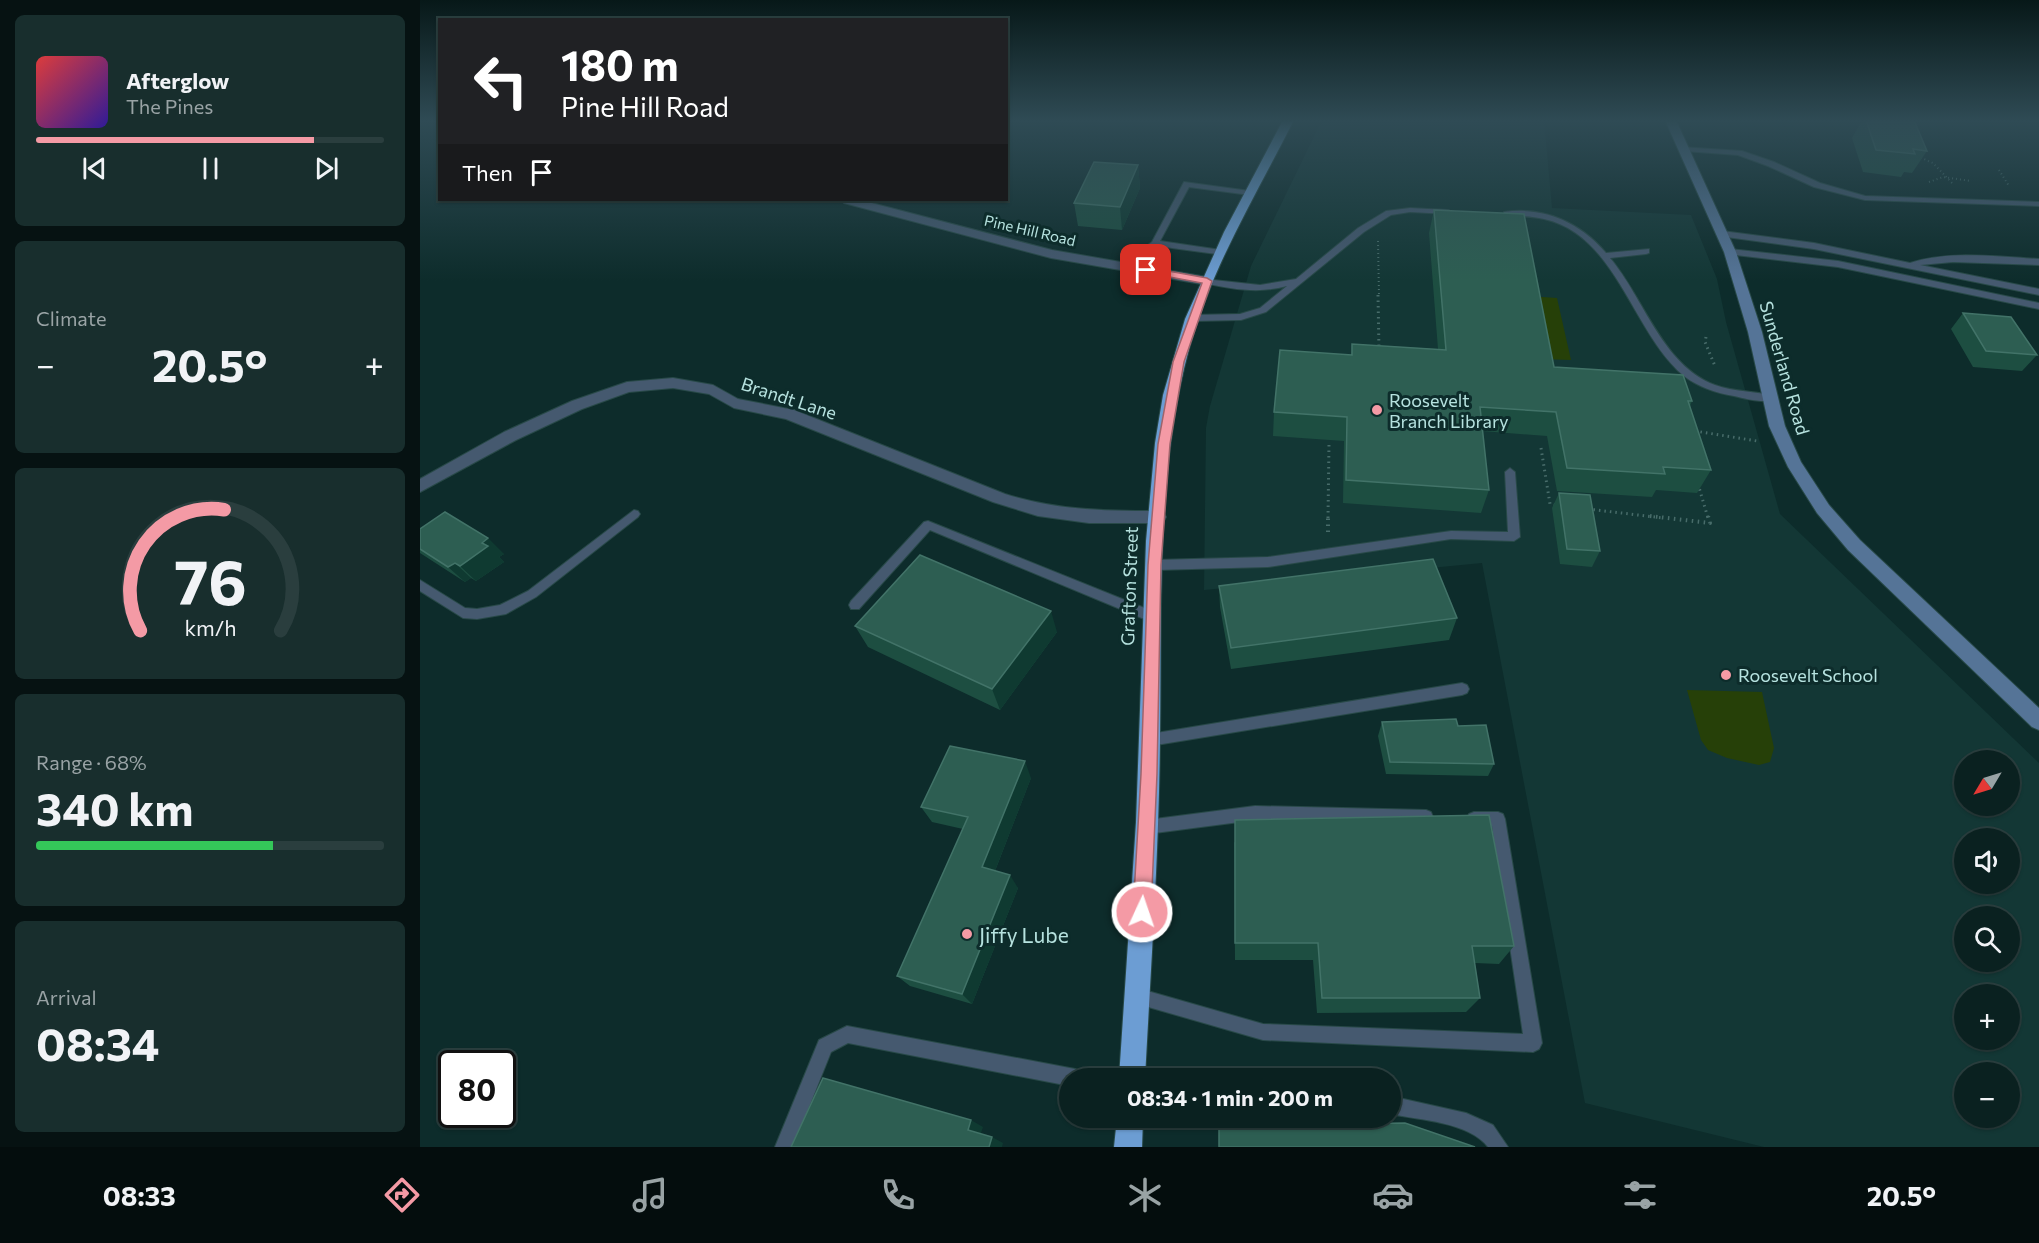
<!DOCTYPE html>
<meta charset="utf-8">
<style>
body{margin:0;font-family:Commissioner,sans-serif;background:#182e2d;color:#f1f3f6;height:100vh;display:flex;flex-direction:column;font-size:22px;white-space:nowrap}
*{box-sizing:border-box;margin:0}
p{font-size:20px;color:#99a3a5}
.icon{flex:none;width:33px;height:33px;fill:none;stroke:currentColor;stroke-width:2;stroke-linecap:round;stroke-linejoin:round}
.map{position:relative;flex:1;overflow:hidden}
.panel{display:flex;flex-direction:column;gap:15px;padding:15px;background:#061212;width:420px}
.panel>*{flex:none}
.banner{position:absolute;left:18px;top:18px;width:570px;height:183px;border-radius:0px;box-shadow:0 2px 4px #0004,0 0 0 2px #2a3e3e;background:#202124;color:#fff;overflow:hidden}
.needle{width:39px;rotate:232deg}
.controls{position:absolute;left:1534px;top:750px;display:grid;gap:12px}
.controls a{display:grid;place-items:center;width:66px;height:66px;border-radius:50%;background:#0a2120;box-shadow:0 2px 4px #0004,0 0 0 2px #2a3e3e;font-size:30px}
.speed{position:absolute;left:18px;top:1050px;display:flex;gap:12px;font-size:30px;font-weight:700;text-align:center}
.speed>*{display:grid;place-content:center;width:78px;height:78px;border-radius:50%;background:#0a2120;box-shadow:0 2px 4px #0004,0 0 0 2px #2a3e3e;line-height:1}
.speed .limit{border:3px solid #111;border-radius:9px;background:#fff;color:#111}
.pin{position:absolute;display:grid;place-items:center;width:51px;height:51px;color:#fff;margin:-26px;border-radius:12px;box-shadow:0 3px 9px #0006}
.me{position:absolute;width:66px;margin:-33px;rotate:3deg;stroke-linejoin:round;filter:drop-shadow(0 0 4px #0008)}
.turn{display:flex;align-items:center;gap:21px;height:126px;padding:0 24px;font-size:27px}
.turn .icon{width:78px;height:78px;stroke-width:2.5}
.turn b{display:block;font-size:42px;line-height:51px}
.then{display:flex;align-items:center;height:57px;padding:0 24px;background:#0003;gap:12px;font-size:22px}
.big{font-size:45px;font-weight:700;line-height:1.1}
.panel .tile{flex:1;display:flex;flex-direction:column;justify-content:center;gap:9px;min-width:0;padding:0 21px;border-radius:9px;background:#182e2d}
.panel .dial{align-items:center;gap:0}
.dial svg{height:156px;overflow:visible;fill:none;stroke:#2a3e3e;stroke-width:7;stroke-linecap:round;text-anchor:middle}
.dial text{fill:#f1f3f6;stroke:none}
.song{display:flex;align-items:center;gap:18px}
.cover{width:72px;height:72px;border-radius:9px;background:linear-gradient(135deg,hsl(0 70% 55%),hsl(250 70% 35%))}
.played{height:6px;border-radius:3px;background:linear-gradient(90deg,#f49aa5 80%,#2a3e3e 80%)}
.keys{display:flex;justify-content:space-around;direction:ltr}
.heat{display:flex;justify-content:space-between;align-items:center;font-size:33px;direction:ltr}
.charge{height:9px;border-radius:4px;background:linear-gradient(90deg,#34c759 68%,#2a3e3e 0)}
.trip{position:absolute;left:639px;top:1068px;width:342px;height:60px;border-radius:30px;background:#0a2120;box-shadow:0 2px 4px #0004,0 0 0 2px #2a3e3e;font-weight:700;line-height:60px;text-align:center}
.tab-bar{display:flex;height:96px;justify-content:space-around;align-items:center;background:#040d0d;color:#99a3a5}
.tab-bar .icon{width:42px;height:42px}
.tab-bar .selected{color:#f49aa5}
.tab-bar b{font-size:27px;color:#f1f3f6}
main{display:flex;flex:1;min-height:0}
.map>svg:first-child{display:block}
</style>
<main>
<section class="panel">
<div class="tile">
<div class="song"><i class="cover"></i><div><b>Afterglow</b><p>The Pines</p></div></div>
<div class="played"></div>
<div class="keys"><svg class="icon" aria-label="previous" viewBox="0 0 24 24"><path d="M18 5L8 12l10 7zM5 5v14"/></svg><svg class="icon" aria-label="pause" viewBox="0 0 24 24"><path d="M8 5v14M16 5v14"/></svg><svg class="icon" aria-label="next" viewBox="0 0 24 24"><path d="M6 5l10 7-10 7zM19 5v14"/></svg></div>
</div>
<div class="tile"><p>Climate</p>
<div class="heat"><a>−</a><b class="big">20.5°</b><a>+</a></div>
</div>
<div class="tile dial"><svg viewBox="0 0 100 80">
<path d="M14 69A42 42 0 1 1 86 69"/>
<path d="M14 69A42 42 0 0 1 57 7" stroke="#f49aa5"/>
<text x="50" y="56" font-size="32" font-weight="700">76</text>
<text x="50" y="72" font-size="11">km/h</text>
</svg></div>
<div class="tile"><p>Range · 68%</p><b class="big">340 km</b><div class="charge"></div></div>
<div class="tile"><p>Arrival</p><b class="big">08:34</b></div>
</section>
<div class="map">
<svg width="1619" height="1147" viewBox="0 0 1619 1147">
<rect width="100%" height="100%" fill="#0d2c2b"/>
<path fill="#133735" fill-rule="evenodd" d="M902,120H1124L1132,208L1271,215L1297,279L1306,322L1360,514L1619,763V1147H1344L1165,1103L1062,563L784,590L786,428L790,406L831,266ZM1545,760H1590V806H1545ZM1545,838H1590V884H1545ZM1545,916H1590V962H1545ZM1545,994H1590V1040H1545ZM1545,1072H1590V1118H1545Z"/>
<path fill="#264008" d="M1108,296L1137,298L1151,360L1120,359Z
M1267,690L1342,692L1354,748L1350,762L1339,765L1307,758L1288,750L1281,740Z"/>
<g fill="none" stroke-linecap="round" stroke-linejoin="round">
<g stroke="#284948" stroke-width="2">
<path id="lane" d="M1261,147L1322,151L1354,162L1400,183L1445,196L1619,202V206L1445,200L1394,187L1348,166L1318,155L1264,151H1261Z
M764,182L830,191L834,193L830,195L769,187L740,241L801,250L804,251V255L737,246L709,269H703V265L732,242Z
M990,208L1028,210L1032,212L1028,214L990,212L971,215L944,232L846,312L821,320L773,321L768,318L773,315L820,314L840,308L867,286C839,294 812,289 784,283V279L840,285L876,279L938,228L966,211Z
M1084,212C1124,206 1161,223 1186,253L1229,249V253L1226,254L1190,258C1224,298 1242,365 1295,385C1314,392 1335,391 1355,396V400C1342,403 1326,399 1314,396C1296,393 1278,387 1264,376C1212,333 1197,235 1124,219C1112,216 1099,216 1087,216H1084Z
M1302,231L1394,243L1490,263C1528,250 1579,257 1619,259V265L1533,262L1500,265L1619,289V295L1394,249L1299,236V232Z
M1310,249L1418,261L1619,303V309L1418,267L1307,254L1306,252Z
M1090,468L1095,472L1100,537L1094,541L1031,539L848,567L735,570L731,568L729,565L731,562L735,560L848,557L1031,531L1088,532L1085,472Z
M214,510L218,511L220,514L218,517L116,597L86,614L57,619L43,618L0,591V580L45,608L57,609L80,605L108,591Z
M508,521L737,613L739,617L737,621H729L510,530L439,609H431L429,605L431,601L504,522Z
M1042,683L1047,685L1049,689L1047,693L1042,695L730,746L725,744L723,740L725,736L730,734Z
M835,806L1006,810L1011,812L1013,817L1011,822L1006,824L835,820L727,834L722,832L720,827L722,822L727,820Z
M1054,812H1078L1083,814L1085,819L1122,1043L1119,1049L1113,1052L843,1040L711,1002L709,996L711,990L717,988L843,1024L1103,1034L1072,826H1054L1049,824L1047,819L1049,814Z
M427,1026L655,1069L661,1072L664,1078H650V1086L428,1043L411,1052L373,1147H355L399,1040Z
M970,1096L1046,1113L1073,1125L1088,1147H1068C1049,1122 1000,1120 970,1114Z"/>
</g>
<g stroke="#284948" stroke-width="2">
<path id="street" d="M422,200H440L632,250L787,277L794,281L787,285L631,258L424,203Z
M253,378L293,385L318,399L374,410L585,494C637,510 683,511 737,511L743,512L746,517L743,522L737,523H669L618,516L573,502L366,419L314,408L289,394L253,388L209,392L162,409L96,440L0,492V479L84,432L152,401L207,382Z"/>
</g>
<g stroke="#284948" stroke-width="2">
<path id="secondary" d="M1245,120H1256L1316,252L1342,332L1365,426L1381,462L1409,505L1440,540L1619,708V730L1612,727L1428,550L1397,513L1368,467L1349,426L1328,332L1304,252Z"/>
</g>
<g stroke="#284948" stroke-width="2">
<path id="highway" d="M863,120H874C836,195 791,268 769,349C735,475 742,608 740,737C739,851 731,965 725,1078H699L716,822L726,541L735,443L743,395L765,319L804,232Z
M697,1118H723L722,1147H694Z"/>
</g>
<path stroke="#486c6a" stroke-width="2" stroke-dasharray="1 3" stroke-linecap="butt" d="M1497,156L1513,163L1533,184
M1579,170L1589,186
M1509,182L1523,177L1551,181
M958,241L959,297"/>
<path stroke="#486c6a" stroke-width="3" stroke-dasharray="1.5 4" stroke-linecap="butt" d="M958,295L959,350
M1286,337L1285,342L1295,366
M1275,431L1337,441
M1121,448L1130,504L1136,505
M1278,484L1288,518
M1168,509L1243,518
M908,518L909,443"/>
<path stroke="#486c6a" stroke-width="4" stroke-dasharray="1.5 4.5" stroke-linecap="butt" d="M1230,516L1290,523L1288,516
M908,532V516"/>
<use href="#lane" fill="#45596f" fill-rule="evenodd"/>
<use href="#street" fill="#45596f" fill-rule="evenodd"/>
<use href="#secondary" fill="#557497" fill-rule="evenodd"/>
<use href="#highway" fill="#6c9dd3" fill-rule="evenodd"/>
</g>
<path fill="#1d4e41" d="M1442,120H1494L1507,151L1492,173L1484,172L1481,177L1443,172L1432,138Z
M718,165L720,188L702,230L658,226L654,203Z
M1014,210L1134,367L1272,401L1270,406L1291,470L1277,493L1236,490L1232,497L1137,491L1127,436L1062,431L1069,490L1061,513L923,503L924,441L853,436L854,412L931,355L932,344L1018,349L1009,233Z
M1543,313L1617,355L1602,371L1553,367L1531,329Z
M1139,493L1180,551L1172,567L1140,564L1132,508Z
M0,529L84,554L79,557L84,562L56,581L51,578L45,582L0,553Z
M799,586L1037,618L1029,640L811,669L800,607Z
M435,626L637,632L580,710L448,647Z
M962,722L1038,726L1074,764L1068,776L966,774L958,736Z
M611,778L575,871L598,888L552,1004L490,986L477,976L543,829L512,822L501,807Z
M814,842L1094,946L1079,964L1055,963L1060,998L1046,1012L897,1013L893,960H815Z"/>
<path fill="#0f3a31" d="M718,165L720,188L702,230L700,207Z
M68,538L84,554L79,557L84,562L56,581L40,566L62,543Z
M35,563L51,578L45,582L28,567Z
M631,611L637,632L580,710L572,689Z
M605,761L611,778L571,881L562,867Z
M590,875L598,888L552,1004L542,994Z
M551,1120L563,1127L560,1136L548,1130Z
M572,1137L583,1143L582,1147H569Z"/>
<path fill="#2d5e52" stroke="#427368" stroke-width="1.5" d="M1446,120H1494L1507,151L1493,149L1495,154L1456,150Z
M674,162L718,165L700,207L654,203Z
M1014,210L1104,214L1134,367L1263,375L1272,401H1268L1291,470L1243,467L1245,474L1147,468L1136,412L1060,407L1069,490L926,480L927,417L854,412L860,350L932,355V344L1026,350Z
M1543,313L1591,317L1617,355L1566,351Z
M1139,493L1170,495L1180,551L1147,549Z
M25,512L68,538L62,543L68,546L40,566L35,563L28,567L0,549V529Z
M500,555L631,611L572,689L435,626Z
M1013,559L1037,618L811,648L799,586Z
M1036,719L1038,726L1066,725L1074,764L970,762L962,722Z
M530,746L605,761L562,867L590,875L542,994L477,976L548,817L501,807Z
M1069,815L1094,946H1052L1060,998H902L898,943H815V820Z
M403,1078L551,1120L548,1130L572,1137L569,1147H371Z
M817,1118H844L845,1125L985,1123L1055,1147H799V1126H818Z"/>
<linearGradient id="sky" x2="0" y2="1"><stop stop-color="#071818"/><stop offset="0.43" stop-color="#2f4b55"/><stop offset="1" stop-color="#2f4b55" stop-opacity="0"/></linearGradient>
<rect width="1619" height="281" fill="url(#sky)"/>
<path fill="#f49aa5" stroke="#9f646b" stroke-width="1.5" d="M726,267L787,278L792,281L764,362L750,444L741,565L737,774L731,912L728,918L722,920L716,918L713,912L721,774L728,565L738,444L753,362L782,283L723,272L721,270Z"/>
<g fill="#f49aa5" stroke="#0d2c2b" stroke-width="2">
<circle cx="957" cy="410" r="6"/>
<circle cx="1306" cy="675" r="6"/>
<circle cx="547" cy="934" r="6"/>
</g>
<g text-anchor="middle" dominant-baseline="central" stroke-width="6" stroke-linejoin="round" paint-order="stroke">
<g font-size="15" fill="#b6e2df" stroke="#0d2c2b">
<text transform="translate(610 230) rotate(13)">Pine Hill Road</text>
</g>
<g font-size="18" fill="#b6e2df" stroke="#0d2c2b">
<text transform="translate(1365 368) rotate(74)">Sunderland Road</text>
<text transform="translate(369 398) rotate(18)">Brandt Lane</text>
<text transform="translate(709 586) rotate(-88)">Grafton Street</text>
</g>
<g font-size="18" fill="#b6e2df" stroke="#0d2c2b" text-anchor="start">
<text x="969" y="400">Roosevelt<tspan x="969" dy="21">Branch Library</tspan></text>
<text x="1318" y="675">Roosevelt School</text>
</g>
<g font-size="21" fill="#b6e2df" stroke="#0d2c2b" text-anchor="start">
<text x="559" y="934">Jiffy Lube</text>
</g>
</g>
</svg>
<div class="controls">
<a><svg class="needle" viewBox="-14 -14 28 28"><path d="M0-13l5 13h-10z" fill="#e53935"/><path d="M0 13l5-13h-10z" fill="#99a3a5"/></svg></a>
<a><svg class="icon" aria-label="sound" viewBox="0 0 24 24"><path d="M4 9h4l5-4v14l-5-4H4zM17 9q2 3 0 6"/></svg></a>
<a><svg class="icon" aria-label="search" viewBox="0 0 24 24"><circle cx="10" cy="10" r="6"/><path d="M15 15l6 6"/></svg></a>
<a>+</a>
<a>−</a>
</div>
<div class="speed"><div class="limit">80</div></div>
<div class="pin" style="left:726px;top:270px;background:#d93025"><svg class="icon" aria-label="arrive" viewBox="0 0 24 24"><path d="M6 21V4h12l-3 4 3 4H6"/></svg></div>
<svg class="me" style="left:722px;top:912px" viewBox="-20 -20 40 40"><circle r="17" fill="#f49aa5" stroke="#fff" stroke-width="3"/><path d="M0-11L8 9 0 5-8 9z" fill="#fff"/></svg>
<div class="trip">08:34 · 1 min · 200 m</div>
<div class="banner">
<div class="turn"><svg class="icon" aria-label="left" viewBox="0 0 24 24"><path d="M17 20v-9H6M10 6l-5 5 5 5"/></svg><div><b>180 m</b>Pine Hill Road</div></div>
<div class="then">Then<svg class="icon" aria-label="arrive" viewBox="0 0 24 24"><path d="M6 21V4h12l-3 4 3 4H6"/></svg></div>
</div>
</div>
</main>
<nav class="tab-bar">
<b>08:33</b>
<svg class="icon selected" aria-label="directions" viewBox="0 0 24 24"><path d="M12 3l9 9-9 9-9-9zM9 14v-3h6M13 9l2 2-2 2"/></svg>
<svg class="icon" aria-label="music" viewBox="0 0 24 24"><path d="M9 18V5l10-2v13"/><circle cx="6" cy="18" r="3"/><circle cx="16" cy="16" r="3"/></svg>
<svg class="icon" aria-label="phone" viewBox="0 0 24 24"><path d="M5 4h4l2 5-3 2q2 4 5 5l2-3 5 2v4C11 20 4 13 5 4z"/></svg>
<svg class="icon" aria-label="climate" viewBox="0 0 24 24"><path d="M12 3v18M4 7l16 10M4 17L20 7"/></svg>
<svg class="icon" aria-label="car" viewBox="0 0 24 24"><path d="M5 17H2v-5l4-1 3-4h7l3 4 3 1v5h-3M9 17h6M6 11h13"/><circle cx="7" cy="17" r="2"/><circle cx="17" cy="17" r="2"/></svg>
<svg class="icon" aria-label="filters" viewBox="0 0 24 24"><path d="M4 7h16M4 17h16"/><circle cx="9" cy="7" r="2"/><circle cx="15" cy="17" r="2"/></svg>
<b>20.5°</b>
</nav>
